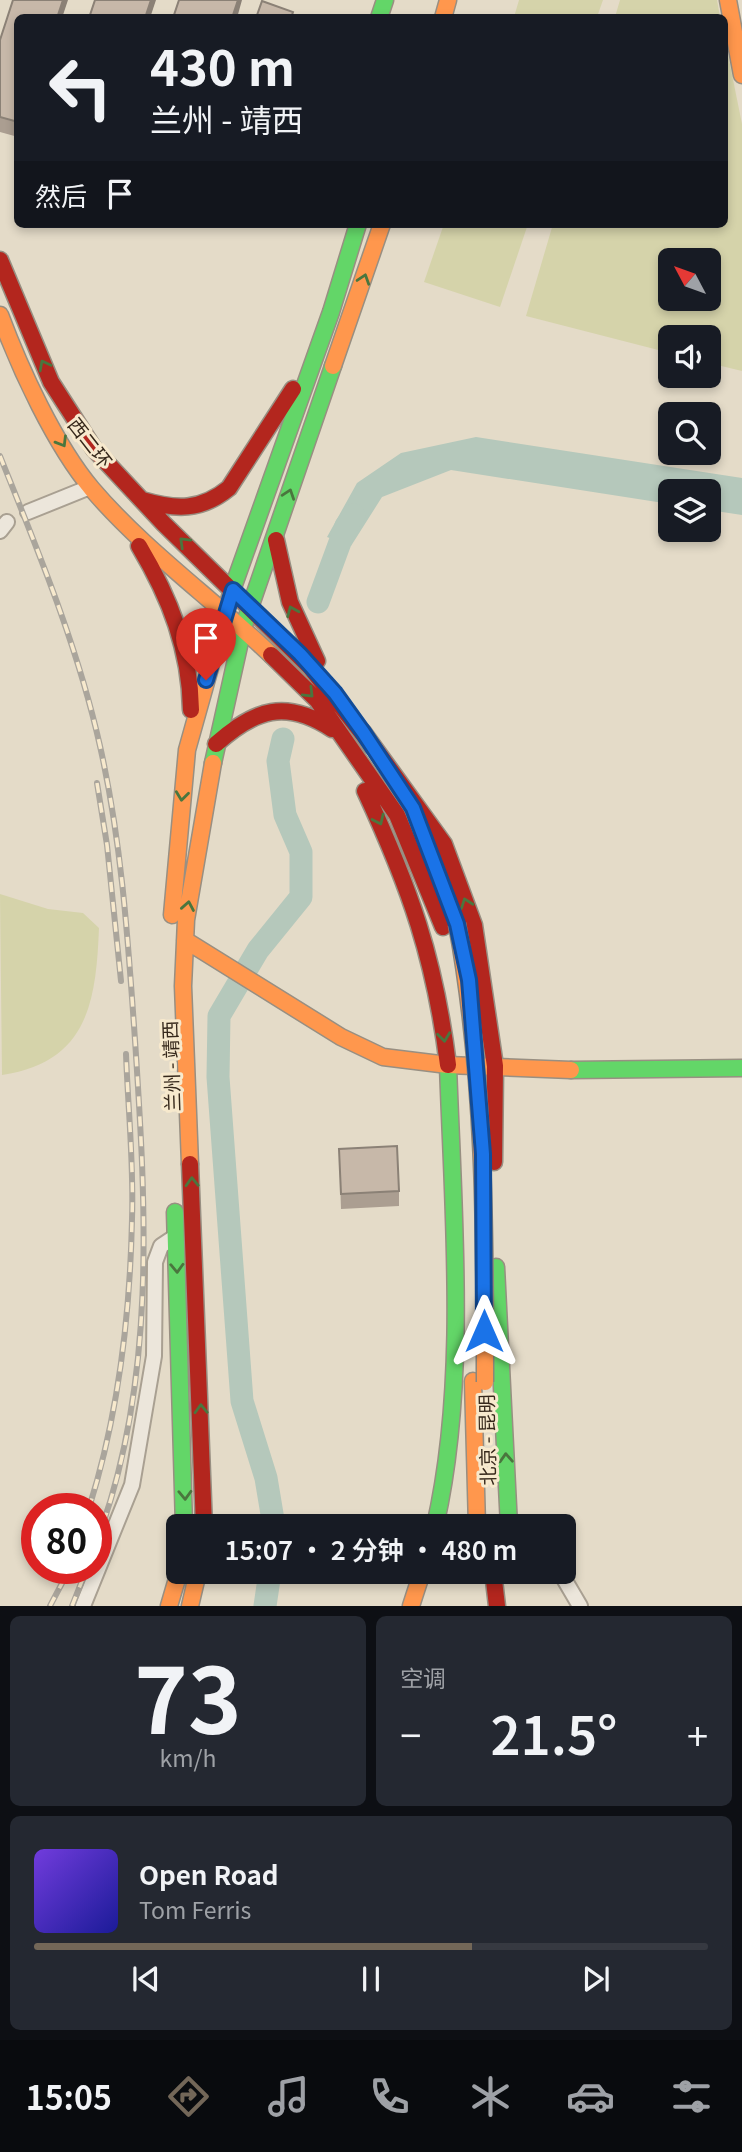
<!DOCTYPE html>
<html lang="zh">
<meta charset="utf-8">
<style>
body{margin:0;font-family:Georgia,"Noto Sans SC",serif;background:#242831;color:#f1f3f6;height:100vh;display:flex;flex-direction:column;font-size:26px;white-space:nowrap}
*{box-sizing:border-box;margin:0}
p{font-size:23px;color:#9ea1a6}
.icon{flex:none;width:38px;height:38px;fill:none;stroke:currentColor;stroke-width:2;stroke-linecap:round;stroke-linejoin:round}
.map{position:relative;height:1606px;overflow:hidden}
.drawer{display:flex;flex-direction:column;gap:10px;padding:10px;background:#0d0f14;flex:1}
.drawer>*{flex:none}
.guide{position:absolute;left:14px;top:14px;width:714px;height:214px;border-radius:10px;box-shadow:0 4px 10px #0003;background:#171b24;color:#f1f3f6;overflow:hidden}
.needle{width:46px;rotate:311deg}
.controls{position:absolute;left:658px;top:248px;display:grid;gap:14px}
.controls a{display:grid;place-items:center;width:63px;height:63px;border-radius:10px;background:#171b24;box-shadow:0 4px 10px #0003;font-size:35px}
.speed{position:absolute;left:21px;top:1493px;display:flex;gap:14px;font-size:35px;font-weight:700;text-align:center}
.speed>*{display:grid;place-content:center;width:91px;height:91px;border-radius:50%;background:#171b24;box-shadow:0 4px 10px #0003;line-height:1}
.speed .limit{border:10px solid #d22;background:#fff;color:#111}
.pin{position:absolute;display:grid;place-items:center;width:60px;height:60px;color:#fff;margin:-72px -30px;border-radius:50% 50% 50% 0;rotate:-45deg;box-shadow:0 0 7px #0007}
.pin .icon{rotate:45deg}
.me{position:absolute;width:77px;margin:-38px;rotate:0deg;stroke-linejoin:round;filter:drop-shadow(0 0 5px #0008)}
.turn{display:flex;align-items:center;gap:24px;height:147px;padding:0 21px;font-size:32px}
.turn .icon{width:91px;height:91px;stroke-width:2.5}
.turn b{display:block;font-size:49px;line-height:60px}
.then{display:flex;align-items:center;height:66px;padding:0 21px;background:#0003;gap:14px;font-size:26px}
.big{font-size:52px;font-weight:600;line-height:1.1}
.drawer .tile{flex:1;display:flex;flex-direction:column;justify-content:center;gap:10px;min-width:0;padding:0 24px;border-radius:10px;background:#242831}
.drawer .dial{align-items:center;gap:0}
.dial b{font-size:91px;line-height:1}
.song{display:flex;align-items:center;gap:21px}
.cover{width:84px;height:84px;border-radius:10px;background:linear-gradient(135deg,hsl(260 70% 55%),hsl(240 70% 35%))}
.played{height:7px;border-radius:4px;background:linear-gradient(90deg,#736758 65%,#363941 65%)}
.keys{display:flex;justify-content:space-around;direction:ltr}
.heat{display:flex;justify-content:space-between;align-items:center;font-size:38px;direction:ltr}
.drawer .tiles{flex:1;display:grid;gap:10px;grid-template-columns:1fr 1fr}
.tile:last-child{grid-column:span 2}
.trip{position:absolute;left:166px;top:1514px;width:410px;height:70px;border-radius:10px;background:#171b24;box-shadow:0 4px 10px #0003;font-weight:600;line-height:70px;text-align:center}
.menu{display:flex;height:112px;justify-content:space-around;align-items:center;background:#090b0e;color:#9ea1a6}
.menu .icon{width:49px;height:49px}
.menu .on{color:#736758}
.menu b{font-size:32px;color:#f1f3f6}
.map>svg:first-child{display:block}
</style>
<div class="map">
<svg width="742" height="1606" viewBox="0 0 742 1606">
<rect width="100%" height="100%" fill="#e4dbc8"/>
<path fill="#d5d3aa" fill-rule="evenodd" d="M519,0H603L597,17H514Z
M620,0H717L720,17H615Z
M725,40L742,124V371L709,363V338H670V353L526,316L553,224H724ZM670,261H709V299H670Z
M444,224H528L500,307L424,282Z
M0,894L48,909L83,913L99,928C96,1002 88,1062 2,1075Z"/>
<path fill="#b5c8bb" d="M476,437L742,478V515L709,510V492H670V504L451,470L382,497L351,546L327,537L357,483L401,453Z"/>
<g fill="none" stroke-linecap="round" stroke-linejoin="round">
<path stroke="#b5c8bb" stroke-width="23" d="M318,602L346,526L354,515
M274,1526L266,1478L242,1401L218,1077L219,1016L258,950L301,897V852L285,815L278,761L283,739
M265,1606L270,1572"/>
<g stroke="#a9a092" stroke-width="18">
<path id="street" d="M28,512L90,487
M0,531L7,522
M560,1572L580,1606
M83,1606L132,1485L154,1356L155,1262L161,1246L176,1236"/>
</g>
<g stroke="#988f82" stroke-width="19">
<path id="fast" d="M379,18L385,0
M231,593L331,312L358,224
M213,763L243,628L333,366
M571,1070L742,1068
M175,1212L184,1526
M496,1267L509,1526
M435,1526C468,1382 453,1213 448,1065"/>
</g>
<g stroke="#988f82" stroke-width="19">
<path id="slow" d="M728,0L742,75
M443,18L448,0
M0,315C20,369 55,445 92,489C144,550 213,599 271,655
M333,366L382,224
M172,915L187,750L231,593
M185,940L341,1037L383,1057L448,1065L571,1070
M190,1164L183,986L186,920L213,763
M473,1381L477,1526
M169,1606L179,1572
M190,1606L198,1572
M411,1606L422,1572"/>
</g>
<g stroke="#988f82" stroke-width="19">
<path id="jam" d="M0,260L51,382L94,449L164,524L310,667L373,747
M142,500C176,510 201,511 229,488L293,389
M276,540L290,602L317,661
M139,546C170,598 190,649 191,710
M271,655L317,700L397,815L443,927
M363,732L444,844L474,925L495,1066L494,1162
M216,744C255,709 286,699 332,729
M365,791C410,888 435,959 448,1065
M190,1164L204,1526
M493,1572L497,1606"/>
</g>
<use href="#street" stroke="#ece6db" stroke-width="14"/>
<use href="#fast" stroke="#63d668" stroke-width="16"/>
<use href="#slow" stroke="#ff974d" stroke-width="16"/>
<use href="#jam" stroke="#b3261e" stroke-width="16"/>
<g stroke="#aaa59c" stroke-width="6">
<path id="rail" d="M0,456C38,551 78,647 100,746C122,844 128,941 135,1040C146,1206 157,1384 96,1543
M97,783L107,845L121,981
M89,1508C118,1416 130,1317 132,1219C134,1165 128,1109 126,1054
M50,1606L70,1568
M72,1606L87,1568"/>
</g>
<use href="#rail" stroke="#f7e9cd" stroke-width="3.5" stroke-dasharray="10" stroke-linecap="butt"/>
<g stroke="#8e8579" stroke-width="19" stroke-linecap="butt">
<path id="slow-bridge" d="M457,924C485,1076 485,1228 485,1382"/>
</g>
<use href="#slow-bridge" stroke="#ff974d" stroke-width="16"/>
</g>
<path fill="#ab9e91" d="M18,18V137L0,132V40Z
M339,1149L399,1191V1206L341,1209Z"/>
<path fill="#8b8176" d="M63,0H68L62,18H57Z
M151,0H156L150,18H145Z
M238,0H242L237,18H232Z"/>
<path fill="#c7b8a9" stroke="#8b8176" stroke-width="2" d="M13,0H63L57,18H18V122L0,117V40Z
M95,0H151L145,18H89Z
M179,0H238L232,18H173Z
M262,1L293,12L291,18H256Z
M397,1146L399,1191L341,1194L339,1149Z"/>
<defs><path id="oneway-chevron" d="M-2-3.5L2.5 0L-2 3.5" fill="none" stroke-width="1.6" stroke-linecap="round" stroke-linejoin="round" transform="scale(1.75)"/></defs>
<g stroke="#4a763e">
<use href="#oneway-chevron" transform="translate(364 279) rotate(-72)"/>
<use href="#oneway-chevron" transform="translate(44 365) rotate(-117)"/>
<use href="#oneway-chevron" transform="translate(62 442) rotate(59)"/>
<use href="#oneway-chevron" transform="translate(289 494) rotate(-71)"/>
<use href="#oneway-chevron" transform="translate(184 542) rotate(-136)"/>
<use href="#oneway-chevron" transform="translate(292 611) rotate(-113)"/>
<use href="#oneway-chevron" transform="translate(309 693) rotate(45)"/>
<use href="#oneway-chevron" transform="translate(182 796) rotate(97)"/>
<use href="#oneway-chevron" transform="translate(379 820) rotate(65)"/>
<use href="#oneway-chevron" transform="translate(466 903) rotate(-110)"/>
<use href="#oneway-chevron" transform="translate(188 906) rotate(-80)"/>
<use href="#oneway-chevron" transform="translate(444 1037) rotate(83)"/>
<use href="#oneway-chevron" transform="translate(192 1182) rotate(-92)"/>
<use href="#oneway-chevron" transform="translate(177 1268) rotate(88)"/>
<use href="#oneway-chevron" transform="translate(201 1409) rotate(-92)"/>
<use href="#oneway-chevron" transform="translate(506 1458) rotate(-93)"/>
<use href="#oneway-chevron" transform="translate(185 1495) rotate(88)"/>
</g>
<g fill="none" stroke-linecap="round" stroke-linejoin="round">
<g stroke="#114b97" stroke-width="18">
<path id="route" d="M206,680L233,590L300,654L335,693L363,732L413,808L457,924L469,980L483,1154L484,1331"/>
</g>
<use href="#route" stroke="#1a73e8" stroke-width="12"/>
</g>
<g text-anchor="middle" dominant-baseline="central" stroke-width="6" stroke-linejoin="round" paint-order="stroke">
<g font-size="19" fill="#36281b" stroke="#f7e9cd">
<text transform="translate(91 442) rotate(52)">西二环</text>
<text transform="translate(170 1066) rotate(-92)">兰州 - 靖西</text>
<text transform="translate(486 1440) rotate(-91)">北京 - 昆明</text>
</g>
</g>
</svg>
<div class="controls">
<a><svg class="needle" viewBox="-14 -14 28 28"><path d="M0-13l5 13h-10z" fill="#e53935"/><path d="M0 13l5-13h-10z" fill="#9ea1a6"/></svg></a>
<a><svg class="icon" aria-label="sound" viewBox="0 0 24 24"><path d="M4 9h4l5-4v14l-5-4H4zM17 9q2 3 0 6"/></svg></a>
<a><svg class="icon" aria-label="search" viewBox="0 0 24 24"><circle cx="10" cy="10" r="6"/><path d="M15 15l6 6"/></svg></a>
<a><svg class="icon" aria-label="layers" viewBox="0 0 24 24"><path d="M12 4l9 5-9 5-9-5zM3 14l9 5 9-5"/></svg></a>
</div>
<div class="speed"><div class="limit">80</div></div>
<div class="pin" style="left:206px;top:680px;background:#d93025"><svg class="icon" aria-label="arrive" viewBox="0 0 24 24"><path d="M6 21V4h12l-3 4 3 4H6"/></svg></div>
<svg class="me" style="left:484px;top:1331px" viewBox="-20 -20 40 40"><path d="M0-17L14 15 0 8-14 15z" fill="#1a73e8" stroke="#fff" stroke-width="4"/></svg>
<div class="trip">15:07 · 2 分钟 · 480 m</div>
<div class="guide">
<div class="turn"><svg class="icon" aria-label="left" viewBox="0 0 24 24"><path d="M17 20v-9H6M10 6l-5 5 5 5"/></svg><div><b>430 m</b>兰州 - 靖西</div></div>
<div class="then">然后<svg class="icon" aria-label="arrive" viewBox="0 0 24 24"><path d="M6 21V4h12l-3 4 3 4H6"/></svg></div>
</div>
</div>
<section class="drawer">
<div class="tiles">
<div class="tile dial"><b>73</b><p>km/h</p></div>
<div class="tile"><p>空调</p>
<div class="heat"><a>−</a><b class="big">21.5°</b><a>+</a></div>
</div>
<div class="tile">
<div class="song"><i class="cover"></i><div><b>Open Road</b><p>Tom Ferris</p></div></div>
<div class="played"></div>
<div class="keys"><svg class="icon" aria-label="previous" viewBox="0 0 24 24"><path d="M18 5L8 12l10 7zM5 5v14"/></svg><svg class="icon" aria-label="pause" viewBox="0 0 24 24"><path d="M8 5v14M16 5v14"/></svg><svg class="icon" aria-label="next" viewBox="0 0 24 24"><path d="M6 5l10 7-10 7zM19 5v14"/></svg></div>
</div>
</div>
</section>
<nav class="menu">
<b>15:05</b>
<svg class="icon on" aria-label="directions" viewBox="0 0 24 24"><path d="M12 3l9 9-9 9-9-9zM9 14v-3h6M13 9l2 2-2 2"/></svg>
<svg class="icon" aria-label="music" viewBox="0 0 24 24"><path d="M9 18V5l10-2v13"/><circle cx="6" cy="18" r="3"/><circle cx="16" cy="16" r="3"/></svg>
<svg class="icon" aria-label="phone" viewBox="0 0 24 24"><path d="M5 4h4l2 5-3 2q2 4 5 5l2-3 5 2v4C11 20 4 13 5 4z"/></svg>
<svg class="icon" aria-label="climate" viewBox="0 0 24 24"><path d="M12 3v18M4 7l16 10M4 17L20 7"/></svg>
<svg class="icon" aria-label="car" viewBox="0 0 24 24"><path d="M5 17H2v-5l4-1 3-4h7l3 4 3 1v5h-3M9 17h6M6 11h13"/><circle cx="7" cy="17" r="2"/><circle cx="17" cy="17" r="2"/></svg>
<svg class="icon" aria-label="filters" viewBox="0 0 24 24"><path d="M4 7h16M4 17h16"/><circle cx="9" cy="7" r="2"/><circle cx="15" cy="17" r="2"/></svg>
</nav>
